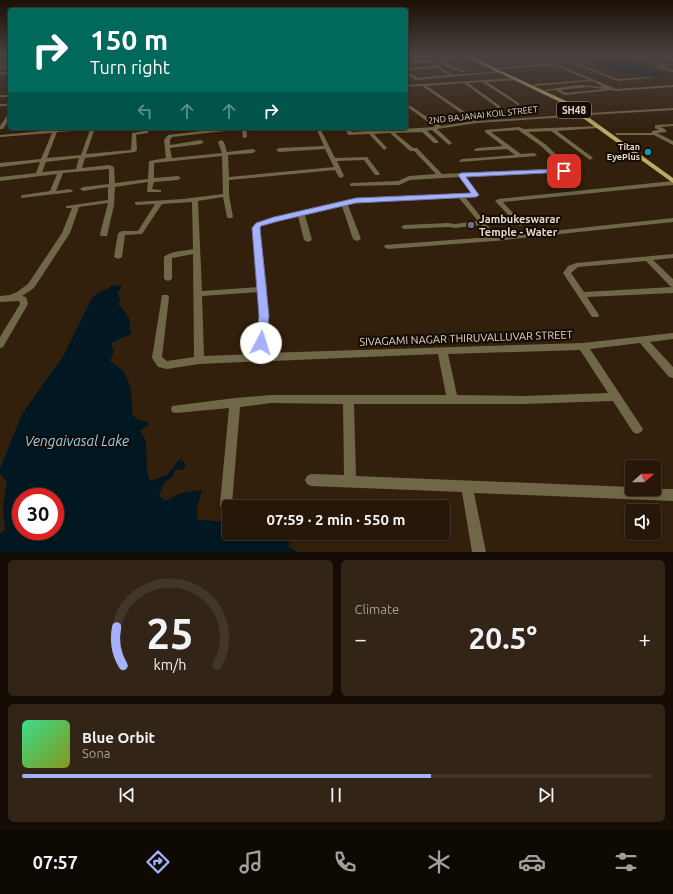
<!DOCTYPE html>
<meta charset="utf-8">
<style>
body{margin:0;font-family:Ubuntu,sans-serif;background:#322417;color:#f1f3f6;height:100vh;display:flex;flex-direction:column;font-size:15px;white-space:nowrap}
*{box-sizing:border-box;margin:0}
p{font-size:13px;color:#a49f9c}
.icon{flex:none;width:22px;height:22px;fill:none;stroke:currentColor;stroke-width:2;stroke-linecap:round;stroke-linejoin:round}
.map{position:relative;height:552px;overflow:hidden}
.panel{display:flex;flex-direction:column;gap:8px;padding:8px;background:#150d05;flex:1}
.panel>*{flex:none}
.top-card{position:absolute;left:8px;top:8px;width:400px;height:122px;border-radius:4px;box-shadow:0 2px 6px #0003,0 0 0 1px #42362a;background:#00695c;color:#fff;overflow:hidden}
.needle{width:26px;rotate:69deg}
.fabs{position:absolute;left:625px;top:460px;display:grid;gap:8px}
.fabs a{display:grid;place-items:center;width:36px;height:36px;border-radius:4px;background:#261709;box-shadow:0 2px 6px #0003,0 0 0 1px #42362a;font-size:20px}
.speed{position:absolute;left:12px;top:488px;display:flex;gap:8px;font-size:20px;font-weight:700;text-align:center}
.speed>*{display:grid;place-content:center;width:52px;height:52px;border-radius:50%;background:#261709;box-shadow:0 2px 6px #0003,0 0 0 1px #42362a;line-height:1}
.speed .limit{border:6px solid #d22;background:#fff;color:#111}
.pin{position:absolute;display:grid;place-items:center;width:34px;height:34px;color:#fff;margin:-17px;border-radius:8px;box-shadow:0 2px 6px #0006}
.me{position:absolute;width:44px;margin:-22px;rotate:5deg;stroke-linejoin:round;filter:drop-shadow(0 0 3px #0008)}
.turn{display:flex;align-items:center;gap:14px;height:84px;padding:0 16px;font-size:18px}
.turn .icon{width:52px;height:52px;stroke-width:2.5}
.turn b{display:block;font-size:28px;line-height:34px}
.lanes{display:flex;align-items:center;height:38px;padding:0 16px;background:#0003;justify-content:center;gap:20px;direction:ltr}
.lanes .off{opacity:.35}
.big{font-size:30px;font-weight:700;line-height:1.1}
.panel .widget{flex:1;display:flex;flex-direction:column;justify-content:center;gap:6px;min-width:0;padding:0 14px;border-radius:6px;background:#322417}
.panel .dial{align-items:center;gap:0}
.dial svg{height:104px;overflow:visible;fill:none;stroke:#42362a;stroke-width:7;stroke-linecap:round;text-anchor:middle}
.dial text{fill:#f1f3f6;stroke:none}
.song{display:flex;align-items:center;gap:12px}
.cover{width:48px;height:48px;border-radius:6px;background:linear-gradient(135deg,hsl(150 70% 55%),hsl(70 70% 35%))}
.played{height:4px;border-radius:2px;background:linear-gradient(90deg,#a6b1fc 65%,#42362a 65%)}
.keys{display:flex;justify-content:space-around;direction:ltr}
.heat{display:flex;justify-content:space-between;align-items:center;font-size:22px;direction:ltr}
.panel .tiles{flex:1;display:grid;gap:8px;grid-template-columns:1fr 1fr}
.widget:last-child{grid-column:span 2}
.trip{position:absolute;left:222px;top:500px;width:228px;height:40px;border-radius:4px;background:#261709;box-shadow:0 2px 6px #0003,0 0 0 1px #42362a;font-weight:700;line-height:40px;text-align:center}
.menu{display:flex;height:64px;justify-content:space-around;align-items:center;background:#0f0904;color:#a49f9c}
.menu .icon{width:28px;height:28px}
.menu .active{color:#a6b1fc}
.menu b{font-size:18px;color:#f1f3f6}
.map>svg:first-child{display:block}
</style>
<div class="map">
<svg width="673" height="552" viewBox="0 0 673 552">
<rect width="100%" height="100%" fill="#321f0c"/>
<path fill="#011721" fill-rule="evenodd" d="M578,56H614L673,77H655L614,72Z
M115,285V286L121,285V290L117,292L121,301L118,303L129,318L131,334L113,342L111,344L114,351L110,361C115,365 122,369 125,374C132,386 132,401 132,414L138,420L148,422V425L140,431L146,441L147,473L150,481L167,475L179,460L184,461L186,467L181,470H175L172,477L164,483L159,496L165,501L181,493L202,490L197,508L198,520L229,522V533H255L290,542L288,546L297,552H0V534L5,530L3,506L7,482L0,473V469L22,414L64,355L91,300L96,294L109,288L110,286ZM21,497H55V531H21Z"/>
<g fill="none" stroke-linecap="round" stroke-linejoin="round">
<path fill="#706748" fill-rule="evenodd" d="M10,56V58H0Z
M406,56H422L406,58Z
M444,56H448L454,59L451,60Z
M541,56H546L555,59L553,60Z
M553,56H557L618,79L649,77L651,78L618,81Z
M637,56H641L666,65L663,66Z
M660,56H664L673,59V61Z
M430,60L452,75L500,71L502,72L416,80L406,74V71L417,78L448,75L437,68L406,70V68L434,66L428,62L406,64V62Z
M439,60L458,69L468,71C458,74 447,66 438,62Z
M555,63L556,65L498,69L496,68Z
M657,65L673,70V72L656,67Z
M10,66V68L0,69V67Z
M561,66L616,89L673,85V87L615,91L612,90L565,95L555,90L546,91L544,90L579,85L604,87L592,81L534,86L535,84L589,80L561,68ZM588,87L605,89L566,93L560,90Z
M0,72L10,73V75L0,74Z
M515,78L516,80L487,82L519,103V105H518L482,82L468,83L500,106V108H498L464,83L427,86L478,121L581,114L583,115L581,116L477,123L437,129L451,142L452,143L449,145L432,130L427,131L438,141V143H434L422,132L395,133L413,148H417L442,174L564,168L541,146L518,130L491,132L521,154L534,153L537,155L536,156L460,162L459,161L462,159L515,155L507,149L475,151L474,150L477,148L503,146L485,132V130L519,127L524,129L600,126V128H598L557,131L592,157L593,158L590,160L551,131L528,132L545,144L571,168V170L465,176L479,195L476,197H465L497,237L673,218V222L495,241L388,249L384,247L385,245L490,237L481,225L455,228L448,227L404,229L401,227L404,225L448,223L455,224L478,221L459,198L356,203L348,205L361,239L357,241L353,239L342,206L305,215L312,240L308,242L304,240L298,216L261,226L260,228L267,289L268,316L265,353L583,343L673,333V339L650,342L673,367V378L669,377L640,343L590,349L641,426L643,429L641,432L637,434L633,432L613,401L523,404H354L356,476L632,487V489H673V501L474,493L486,552H472L462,492L311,486L307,484L305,480L307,476L311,474L344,475L343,404L271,403L240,407L232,504L231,507H229V509L226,510L221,508L220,504L229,408L176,413L172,412L171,409L172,406L235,398L271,395H446L438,354L199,364L167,369L158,367L152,358L162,295H168L169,297L162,357L167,361L194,357L193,254L172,258V279L168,281L164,279V257C171,251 184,251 193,249L192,202L162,204L142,234L125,235L122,257L118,259L114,257L118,233L122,231H138L155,204L137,205L135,204V202L183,199L223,194L222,156L154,163V178L178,176L181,178L178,180L154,182L152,189L161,190V192H147L148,182L115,187L114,205L107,236H101L100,234L108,203L79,207L70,233L34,288L22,296L26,297L28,304L3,347L0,348V337L20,304L19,301L0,302V296L10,295L17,292L28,284L62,233L72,208H66V206L108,200V187L83,191L80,189L83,187L109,184V169L63,173L56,191L70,189L73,191L72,192L21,198V196L23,195L50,191L57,174L0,181V177L36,173L40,162L0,167V163L41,159L52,133L0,137V135L53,130L54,128H58V129L95,128L86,154L131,150L132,133L144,131L145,128H149L148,133L136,135L137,150L135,152L85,158L82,168L109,165L114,167L115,183L148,179L149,161L166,158L164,140L168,135L228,128H246L247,137L243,138L242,129L172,137L170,140V145L201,140L204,142L201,144L170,148L172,158L222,153L218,142L221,140L224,142L227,152L253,149L256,151L253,153L228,155L229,177L334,167L325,149L279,152L276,150L279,148L324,146L316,128H320L335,158L367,157L380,174L379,175H375L364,160L337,161L344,176L341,178L339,177L335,170L229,180V195L233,217L232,218H228L227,217L223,197L198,201L202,291L259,287L253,228L257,224L275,218L356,199L472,193L459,177L410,180L399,185L350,186V184L352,183L398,181L409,176L436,174L414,151H410L390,133L374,134L387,148L384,150L369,134L348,135L345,128H349L352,132L435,127L406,106V103L441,126L473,121L422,86L406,87V85ZM90,130L81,155L47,158L57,132ZM79,158L76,169L42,172L46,162ZM259,292L260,316L255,354L204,356L202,296ZM580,350L608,393L523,396L457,395L448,354Z
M0,95H10V97H0Z
M0,104H10V106H0Z
M673,108V110L589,115L587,114L589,113Z
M8,114H10V118L3,129H0V126Z
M673,124V126L661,127L666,130V132L657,133L673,141V145L654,135H617L615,134L617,133H652V131L659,130L655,128V125Z
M673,181V185L503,202L522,223L523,224L520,226L518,225L495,201L498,199Z
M673,254V258L653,260L673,279V287L670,286L646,261L578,267L571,273L584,292L673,287V293L587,297L599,315L598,317H592L563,273L568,266L576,263Z"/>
<path fill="#bdaa67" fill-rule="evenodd" d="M464,56H469L566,101L673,178V183L562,103Z"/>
</g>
<linearGradient id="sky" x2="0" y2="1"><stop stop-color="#1c1107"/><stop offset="0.42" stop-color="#494240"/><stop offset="1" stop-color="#494240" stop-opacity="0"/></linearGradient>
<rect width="673" height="133" fill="url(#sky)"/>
<path fill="#a6b1fc" stroke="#6c73a4" d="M564,169H566V172L466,177L479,195L476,197L356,203L279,221L261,226L260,228L269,316L266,343L265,346H257L256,343L259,316L252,228L256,223L274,217L356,198L471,193L458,175L461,173Z"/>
<circle fill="#0f9aa8" stroke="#130b04" stroke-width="1.5" cx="648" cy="152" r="4"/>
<circle fill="#6b7280" stroke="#130b04" stroke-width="1.5" cx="471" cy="225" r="4"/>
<g text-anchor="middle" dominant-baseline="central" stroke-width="4" stroke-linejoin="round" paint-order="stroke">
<g font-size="9" fill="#e4d7cc" stroke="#130b04">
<text transform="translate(483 115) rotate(-6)">2ND BAJANAI KOIL STREET</text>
</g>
<g font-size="9" font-weight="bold" fill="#e4d7cc" stroke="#130b04" text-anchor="end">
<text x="640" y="147">Titan<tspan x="640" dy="10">EyePlus</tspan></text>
</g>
<rect fill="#130b04" stroke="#a59a90" stroke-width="1" x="557" y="102" width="34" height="16" rx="3"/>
<g font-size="10" font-weight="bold" fill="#e4d7cc">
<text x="574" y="110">SH48</text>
</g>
<g font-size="11" font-weight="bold" fill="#e4d7cc" stroke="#130b04" text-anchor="start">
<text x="479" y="219">Jambukeswarar<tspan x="479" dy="13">Temple - Water</tspan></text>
</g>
<g font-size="11" fill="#e4d7cc" stroke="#130b04">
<text transform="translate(466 338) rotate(-2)">SIVAGAMI NAGAR THIRUVALLUVAR STREET</text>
</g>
<g font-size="14" font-style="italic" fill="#94d0ef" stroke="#130b04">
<text x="77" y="441">Vengaivasal Lake</text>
</g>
</g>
</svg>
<div class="fabs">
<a><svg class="needle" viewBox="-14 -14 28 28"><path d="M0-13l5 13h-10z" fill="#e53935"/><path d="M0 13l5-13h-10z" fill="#a49f9c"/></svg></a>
<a><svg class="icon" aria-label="sound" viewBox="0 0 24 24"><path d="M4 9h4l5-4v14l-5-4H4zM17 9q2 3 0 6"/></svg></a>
</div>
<div class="speed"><div class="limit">30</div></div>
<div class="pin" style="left:564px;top:171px;background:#d93025"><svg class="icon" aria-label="arrive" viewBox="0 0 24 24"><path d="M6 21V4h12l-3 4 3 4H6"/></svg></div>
<svg class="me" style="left:261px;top:343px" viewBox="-20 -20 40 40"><circle r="19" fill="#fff"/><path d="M0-13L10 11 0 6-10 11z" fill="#a6b1fc"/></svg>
<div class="trip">07:59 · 2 min · 550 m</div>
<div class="top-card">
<div class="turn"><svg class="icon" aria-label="right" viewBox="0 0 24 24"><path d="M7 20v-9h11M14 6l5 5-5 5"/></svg><div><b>150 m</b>Turn right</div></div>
<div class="lanes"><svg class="icon off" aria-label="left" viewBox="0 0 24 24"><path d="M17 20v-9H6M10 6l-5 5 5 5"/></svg><svg class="icon off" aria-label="ahead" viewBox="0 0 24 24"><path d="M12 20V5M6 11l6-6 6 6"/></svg><svg class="icon off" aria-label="ahead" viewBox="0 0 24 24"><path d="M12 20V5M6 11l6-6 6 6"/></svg><svg class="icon" aria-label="right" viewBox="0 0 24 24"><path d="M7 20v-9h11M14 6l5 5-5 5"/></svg></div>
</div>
</div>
<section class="panel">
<div class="tiles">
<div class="widget dial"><svg viewBox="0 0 100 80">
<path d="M14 69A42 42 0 1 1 86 69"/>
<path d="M14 69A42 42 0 0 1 9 39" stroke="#a6b1fc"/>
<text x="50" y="56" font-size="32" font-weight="700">25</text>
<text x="50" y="72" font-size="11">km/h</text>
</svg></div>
<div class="widget"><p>Climate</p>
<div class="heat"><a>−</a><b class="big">20.5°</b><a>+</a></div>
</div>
<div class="widget">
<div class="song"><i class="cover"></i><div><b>Blue Orbit</b><p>Sona</p></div></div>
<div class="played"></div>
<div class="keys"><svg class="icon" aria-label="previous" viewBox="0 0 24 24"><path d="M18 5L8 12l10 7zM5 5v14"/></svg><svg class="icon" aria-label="pause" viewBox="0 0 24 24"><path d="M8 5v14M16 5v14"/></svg><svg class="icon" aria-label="next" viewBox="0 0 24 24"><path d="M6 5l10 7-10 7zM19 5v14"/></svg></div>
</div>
</div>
</section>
<nav class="menu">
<b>07:57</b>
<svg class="icon active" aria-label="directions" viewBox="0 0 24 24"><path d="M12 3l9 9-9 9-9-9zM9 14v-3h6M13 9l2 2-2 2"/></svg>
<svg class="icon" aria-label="music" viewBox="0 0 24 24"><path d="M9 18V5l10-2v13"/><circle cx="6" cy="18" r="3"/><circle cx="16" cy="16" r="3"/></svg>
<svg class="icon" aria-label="phone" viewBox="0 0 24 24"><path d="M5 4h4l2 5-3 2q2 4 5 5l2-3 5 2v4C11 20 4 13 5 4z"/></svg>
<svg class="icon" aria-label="climate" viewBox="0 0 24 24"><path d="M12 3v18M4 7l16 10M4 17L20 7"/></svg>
<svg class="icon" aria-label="car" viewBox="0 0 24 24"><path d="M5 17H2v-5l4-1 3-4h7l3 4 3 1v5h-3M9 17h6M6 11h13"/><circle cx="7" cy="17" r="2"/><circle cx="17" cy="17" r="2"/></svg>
<svg class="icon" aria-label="filters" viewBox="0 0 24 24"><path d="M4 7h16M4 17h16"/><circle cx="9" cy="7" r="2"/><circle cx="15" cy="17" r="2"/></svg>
</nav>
